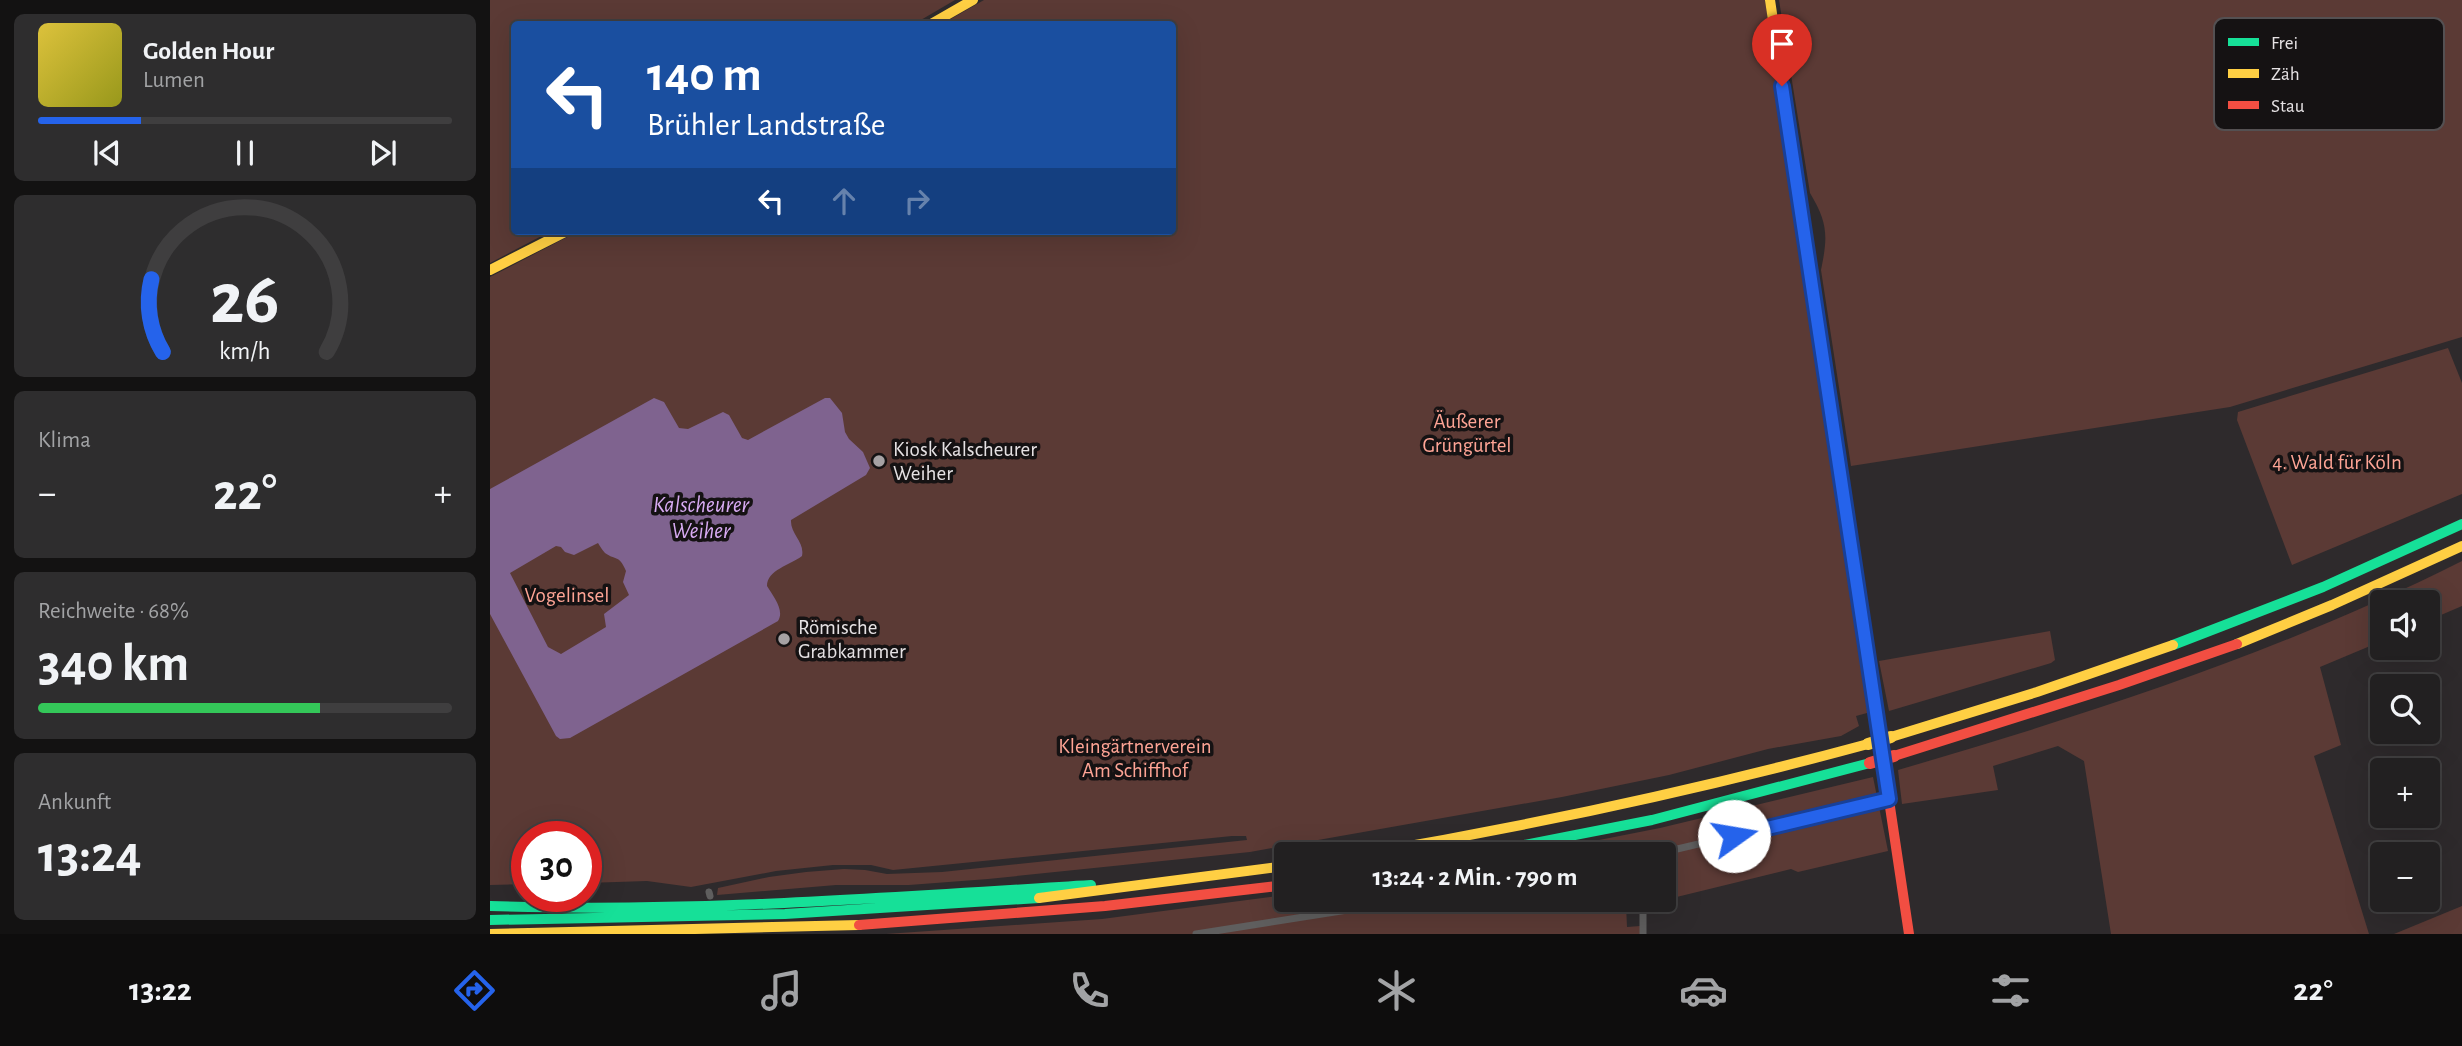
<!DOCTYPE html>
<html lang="de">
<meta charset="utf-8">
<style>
body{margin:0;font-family:"Alegreya Sans",sans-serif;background:#2e2d2e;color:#f1f3f6;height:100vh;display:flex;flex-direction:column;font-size:26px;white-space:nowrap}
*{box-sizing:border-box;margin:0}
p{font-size:23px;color:#a2a3a5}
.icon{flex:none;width:38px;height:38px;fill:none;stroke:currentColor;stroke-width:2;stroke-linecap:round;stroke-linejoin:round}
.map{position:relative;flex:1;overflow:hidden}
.details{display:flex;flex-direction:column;gap:14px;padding:14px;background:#131212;width:490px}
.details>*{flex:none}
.top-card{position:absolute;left:21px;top:21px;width:665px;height:214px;border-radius:7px;box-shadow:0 7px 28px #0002,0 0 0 2px #3f3e3f;background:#1a4fa0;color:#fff;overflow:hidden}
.fabs{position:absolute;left:1880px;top:590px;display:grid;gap:14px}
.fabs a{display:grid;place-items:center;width:70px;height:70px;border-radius:7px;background:#222021;box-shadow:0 7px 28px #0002,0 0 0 2px #3f3e3f;font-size:35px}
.speed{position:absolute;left:21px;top:821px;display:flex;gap:14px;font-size:35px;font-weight:700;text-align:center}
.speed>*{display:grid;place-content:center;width:91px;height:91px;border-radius:50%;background:#222021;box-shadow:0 7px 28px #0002,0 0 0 2px #3f3e3f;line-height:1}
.speed .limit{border:10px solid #d22;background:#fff;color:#111}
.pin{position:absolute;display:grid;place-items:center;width:60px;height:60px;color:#fff;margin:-72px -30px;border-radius:50% 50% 50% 0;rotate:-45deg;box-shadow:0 0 7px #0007}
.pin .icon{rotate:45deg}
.me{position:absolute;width:77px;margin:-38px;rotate:77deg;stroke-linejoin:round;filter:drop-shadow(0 0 5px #0008)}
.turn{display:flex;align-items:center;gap:24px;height:147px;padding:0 21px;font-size:32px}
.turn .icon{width:91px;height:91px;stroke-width:2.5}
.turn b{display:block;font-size:49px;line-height:60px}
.lanes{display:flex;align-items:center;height:66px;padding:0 21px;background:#0003;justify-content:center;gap:35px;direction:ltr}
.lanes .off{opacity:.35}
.big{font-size:52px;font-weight:700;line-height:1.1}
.details .widget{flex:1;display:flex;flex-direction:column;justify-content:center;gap:10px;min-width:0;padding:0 24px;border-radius:10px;background:#2e2d2e}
.details .dial{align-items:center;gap:0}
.dial svg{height:182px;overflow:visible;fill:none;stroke:#3f3e3f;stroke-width:7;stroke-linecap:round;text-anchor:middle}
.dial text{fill:#f1f3f6;stroke:none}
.song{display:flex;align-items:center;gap:21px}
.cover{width:84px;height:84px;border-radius:10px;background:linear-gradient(135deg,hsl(50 70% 55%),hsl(60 70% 35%))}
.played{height:7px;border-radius:4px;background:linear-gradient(90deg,#2563eb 25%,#3f3e3f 25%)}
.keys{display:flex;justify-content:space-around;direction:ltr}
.heat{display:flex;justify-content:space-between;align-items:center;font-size:38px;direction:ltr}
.charge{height:10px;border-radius:5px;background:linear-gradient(90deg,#34c759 68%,#3f3e3f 0)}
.trip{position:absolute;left:784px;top:842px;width:402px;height:70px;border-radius:7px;background:#222021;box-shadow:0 7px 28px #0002,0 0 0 2px #3f3e3f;font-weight:700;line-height:70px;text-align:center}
.dock{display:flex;height:112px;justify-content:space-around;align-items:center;background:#0e0d0d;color:#a2a3a5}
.dock .icon{width:49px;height:49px}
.dock .active{color:#2563eb}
.dock b{font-size:32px;color:#f1f3f6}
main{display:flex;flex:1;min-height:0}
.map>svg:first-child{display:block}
</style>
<main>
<section class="details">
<div class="widget">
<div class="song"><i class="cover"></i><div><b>Golden Hour</b><p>Lumen</p></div></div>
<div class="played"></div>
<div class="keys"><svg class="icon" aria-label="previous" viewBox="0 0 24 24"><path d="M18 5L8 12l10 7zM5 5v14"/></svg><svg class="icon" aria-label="pause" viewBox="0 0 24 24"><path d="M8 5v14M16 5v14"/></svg><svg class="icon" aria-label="next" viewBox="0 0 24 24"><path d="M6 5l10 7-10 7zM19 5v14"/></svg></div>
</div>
<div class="widget dial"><svg viewBox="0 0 100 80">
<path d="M14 69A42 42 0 1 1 86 69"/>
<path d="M14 69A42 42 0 0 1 9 37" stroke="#2563eb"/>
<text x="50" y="56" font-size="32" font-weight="700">26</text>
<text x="50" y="72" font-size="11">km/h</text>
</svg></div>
<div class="widget"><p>Klima</p>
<div class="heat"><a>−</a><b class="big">22°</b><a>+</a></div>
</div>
<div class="widget"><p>Reichweite · 68%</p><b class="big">340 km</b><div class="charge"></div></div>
<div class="widget"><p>Ankunft</p><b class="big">13:24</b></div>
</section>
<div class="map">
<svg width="1972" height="934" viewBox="0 0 1972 934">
<rect width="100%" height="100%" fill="#2e2a2c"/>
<path fill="#5b3a35" d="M0,0H465L424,24H24V231H61L0,263Z
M494,0H1275L1379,704L1377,713L1366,716L1369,726L1351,736L1278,749L1179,775L1072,797L760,852L498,879L419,885H346L227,895L228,888L279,877L316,872L354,869L375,870L397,874L452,872L757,840L756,836H742L403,870L381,865H343L286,871L201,887L157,881L96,883V836H37V884L0,885V277L89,231H682V24H452Z
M1289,0H1972V337L1740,407L1361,466L1331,270C1338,236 1338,223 1320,193Z
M1958,348L1972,383V494L1802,565L1747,420L1748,412Z
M1972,561V606L1937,621V602H1892V641L1830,667L1851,745L1824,756L1879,934H1621L1594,761L1568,746L1503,766L1508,790L1412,804L1408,770C1600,714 1793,651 1972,561Z
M1560,631L1565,660L1561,663L1399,711L1389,661Z
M1383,777L1398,851L1308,872L1301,869L1158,904L1136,905L1137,927L1150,926V934H396L612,919L796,895V900H1174V854H1038L1170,828Z
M1972,906V934H1904Z"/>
<path fill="#7f638f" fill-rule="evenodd" d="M164,398L174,402L189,428L198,429L233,412L239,415L252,438L258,440L335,398H340L352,413L355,432L359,439L373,452L380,468L376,475L301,520C300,534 315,542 312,556C300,565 277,570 277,586C283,596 295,610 288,621L80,738L70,739L66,736L0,614V489ZM108,543C110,546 112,550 115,553C126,561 129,554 136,571L133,582L139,595L114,614L116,627L71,654L58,647L20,573L66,546L71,547L75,552L84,555Z"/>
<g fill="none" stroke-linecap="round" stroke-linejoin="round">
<path stroke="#5f5e5e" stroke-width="7" d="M1166,854L1399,799
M219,892L220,896
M1153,900V934
M706,934L921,900"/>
<path stroke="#16e098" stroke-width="10" d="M1320,269L1390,740
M1683,645L1833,587L1972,524
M988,854L1162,820L1380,763
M0,906C201,913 401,897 601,885
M0,920L295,914L549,898"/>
<path stroke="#ffcf43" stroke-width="10" d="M1280,0L1320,269
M441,24L483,0
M0,270L77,231
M1747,644L1842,605L1972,546
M1401,737L1547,692L1683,645
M874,854C1044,825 1212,789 1378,744
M549,898L796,866
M0,934L369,925"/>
<path stroke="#f24e42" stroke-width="10" d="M1390,740L1419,934
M1404,756L1629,685L1747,644
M369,925L615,906L796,885"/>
<path stroke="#ffcf43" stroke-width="12" d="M1378,744L1401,737"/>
<path stroke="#f24e42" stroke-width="12" d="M1380,763L1404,756"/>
</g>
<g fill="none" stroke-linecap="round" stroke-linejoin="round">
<g stroke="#184099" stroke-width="18">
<path id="route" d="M1244,836L1399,799L1292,86"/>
</g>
<use href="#route" stroke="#2563eb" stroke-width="12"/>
</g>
<g fill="#a6a2a4" stroke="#151213" stroke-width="2.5">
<circle cx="389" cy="461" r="7"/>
<circle cx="294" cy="639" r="7"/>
</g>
<g text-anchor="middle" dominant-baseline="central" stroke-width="7" stroke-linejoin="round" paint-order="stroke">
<g font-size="21" fill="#fea495" stroke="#151213">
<text x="977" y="421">Äußerer<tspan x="977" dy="24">Grüngürtel</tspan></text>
<text x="1847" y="462">4. Wald für Köln</text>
<text x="77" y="595">Vogelinsel</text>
<text x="645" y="746">Kleingärtnerverein<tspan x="645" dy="24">Am Schiffhof</tspan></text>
</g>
<g font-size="21" fill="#e6e2e4" stroke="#151213" text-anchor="start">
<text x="403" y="449">Kiosk Kalscheurer<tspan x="403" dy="24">Weiher</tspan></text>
<text x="308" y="627">Römische<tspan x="308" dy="24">Grabkammer</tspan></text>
</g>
<g font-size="23" font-style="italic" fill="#d8abf3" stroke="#151213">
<text x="211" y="505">Kalscheurer<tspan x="211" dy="26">Weiher</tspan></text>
</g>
</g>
<rect x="1724" y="18" width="230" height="112" rx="10" fill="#151213" stroke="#545052" stroke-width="2"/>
<rect x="1738" y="38" width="31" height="8" fill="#16e098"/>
<rect x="1738" y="69" width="31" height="9" fill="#ffcf43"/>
<rect x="1738" y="101" width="31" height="8" fill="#f24e42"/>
<g font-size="19" fill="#e6e2e4">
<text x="1781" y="49">Frei</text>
<text x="1781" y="80">Zäh</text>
<text x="1781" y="112">Stau</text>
</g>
</svg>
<div class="fabs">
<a><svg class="icon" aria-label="sound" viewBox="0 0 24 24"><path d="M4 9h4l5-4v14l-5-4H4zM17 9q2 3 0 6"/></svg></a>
<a><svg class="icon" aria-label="search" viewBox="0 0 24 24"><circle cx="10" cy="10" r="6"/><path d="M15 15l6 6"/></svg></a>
<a>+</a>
<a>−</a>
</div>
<div class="speed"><div class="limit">30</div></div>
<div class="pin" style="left:1292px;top:86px;background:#d93025"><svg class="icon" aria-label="arrive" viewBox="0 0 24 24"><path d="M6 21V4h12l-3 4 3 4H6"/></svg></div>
<svg class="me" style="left:1244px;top:836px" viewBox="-20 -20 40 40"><circle r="19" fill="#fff"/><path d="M0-13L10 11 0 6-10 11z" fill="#2563eb"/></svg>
<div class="trip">13:24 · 2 Min. · 790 m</div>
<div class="top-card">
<div class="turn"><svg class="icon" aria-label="left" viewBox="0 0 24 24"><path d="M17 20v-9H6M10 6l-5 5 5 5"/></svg><div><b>140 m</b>Brühler Landstraße</div></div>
<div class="lanes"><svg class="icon" aria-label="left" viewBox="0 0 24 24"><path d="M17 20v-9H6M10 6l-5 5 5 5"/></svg><svg class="icon off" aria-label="ahead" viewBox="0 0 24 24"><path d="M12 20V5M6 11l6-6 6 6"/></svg><svg class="icon off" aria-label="right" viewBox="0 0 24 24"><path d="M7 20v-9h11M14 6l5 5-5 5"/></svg></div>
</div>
</div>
</main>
<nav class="dock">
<b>13:22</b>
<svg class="icon active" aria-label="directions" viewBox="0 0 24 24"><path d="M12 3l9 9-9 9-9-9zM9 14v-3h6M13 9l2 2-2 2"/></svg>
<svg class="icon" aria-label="music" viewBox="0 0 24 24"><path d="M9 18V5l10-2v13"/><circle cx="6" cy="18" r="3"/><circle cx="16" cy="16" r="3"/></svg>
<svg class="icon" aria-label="phone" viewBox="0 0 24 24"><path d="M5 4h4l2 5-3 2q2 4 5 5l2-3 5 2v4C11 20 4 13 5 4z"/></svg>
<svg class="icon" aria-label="climate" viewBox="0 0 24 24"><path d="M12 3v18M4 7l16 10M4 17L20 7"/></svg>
<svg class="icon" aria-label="car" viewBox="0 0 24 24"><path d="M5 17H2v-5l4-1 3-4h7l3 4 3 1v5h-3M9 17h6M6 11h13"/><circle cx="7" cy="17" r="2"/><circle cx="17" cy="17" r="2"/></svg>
<svg class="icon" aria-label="filters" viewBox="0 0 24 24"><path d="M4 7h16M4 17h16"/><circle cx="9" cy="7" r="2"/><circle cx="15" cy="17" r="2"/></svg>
<b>22°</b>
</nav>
